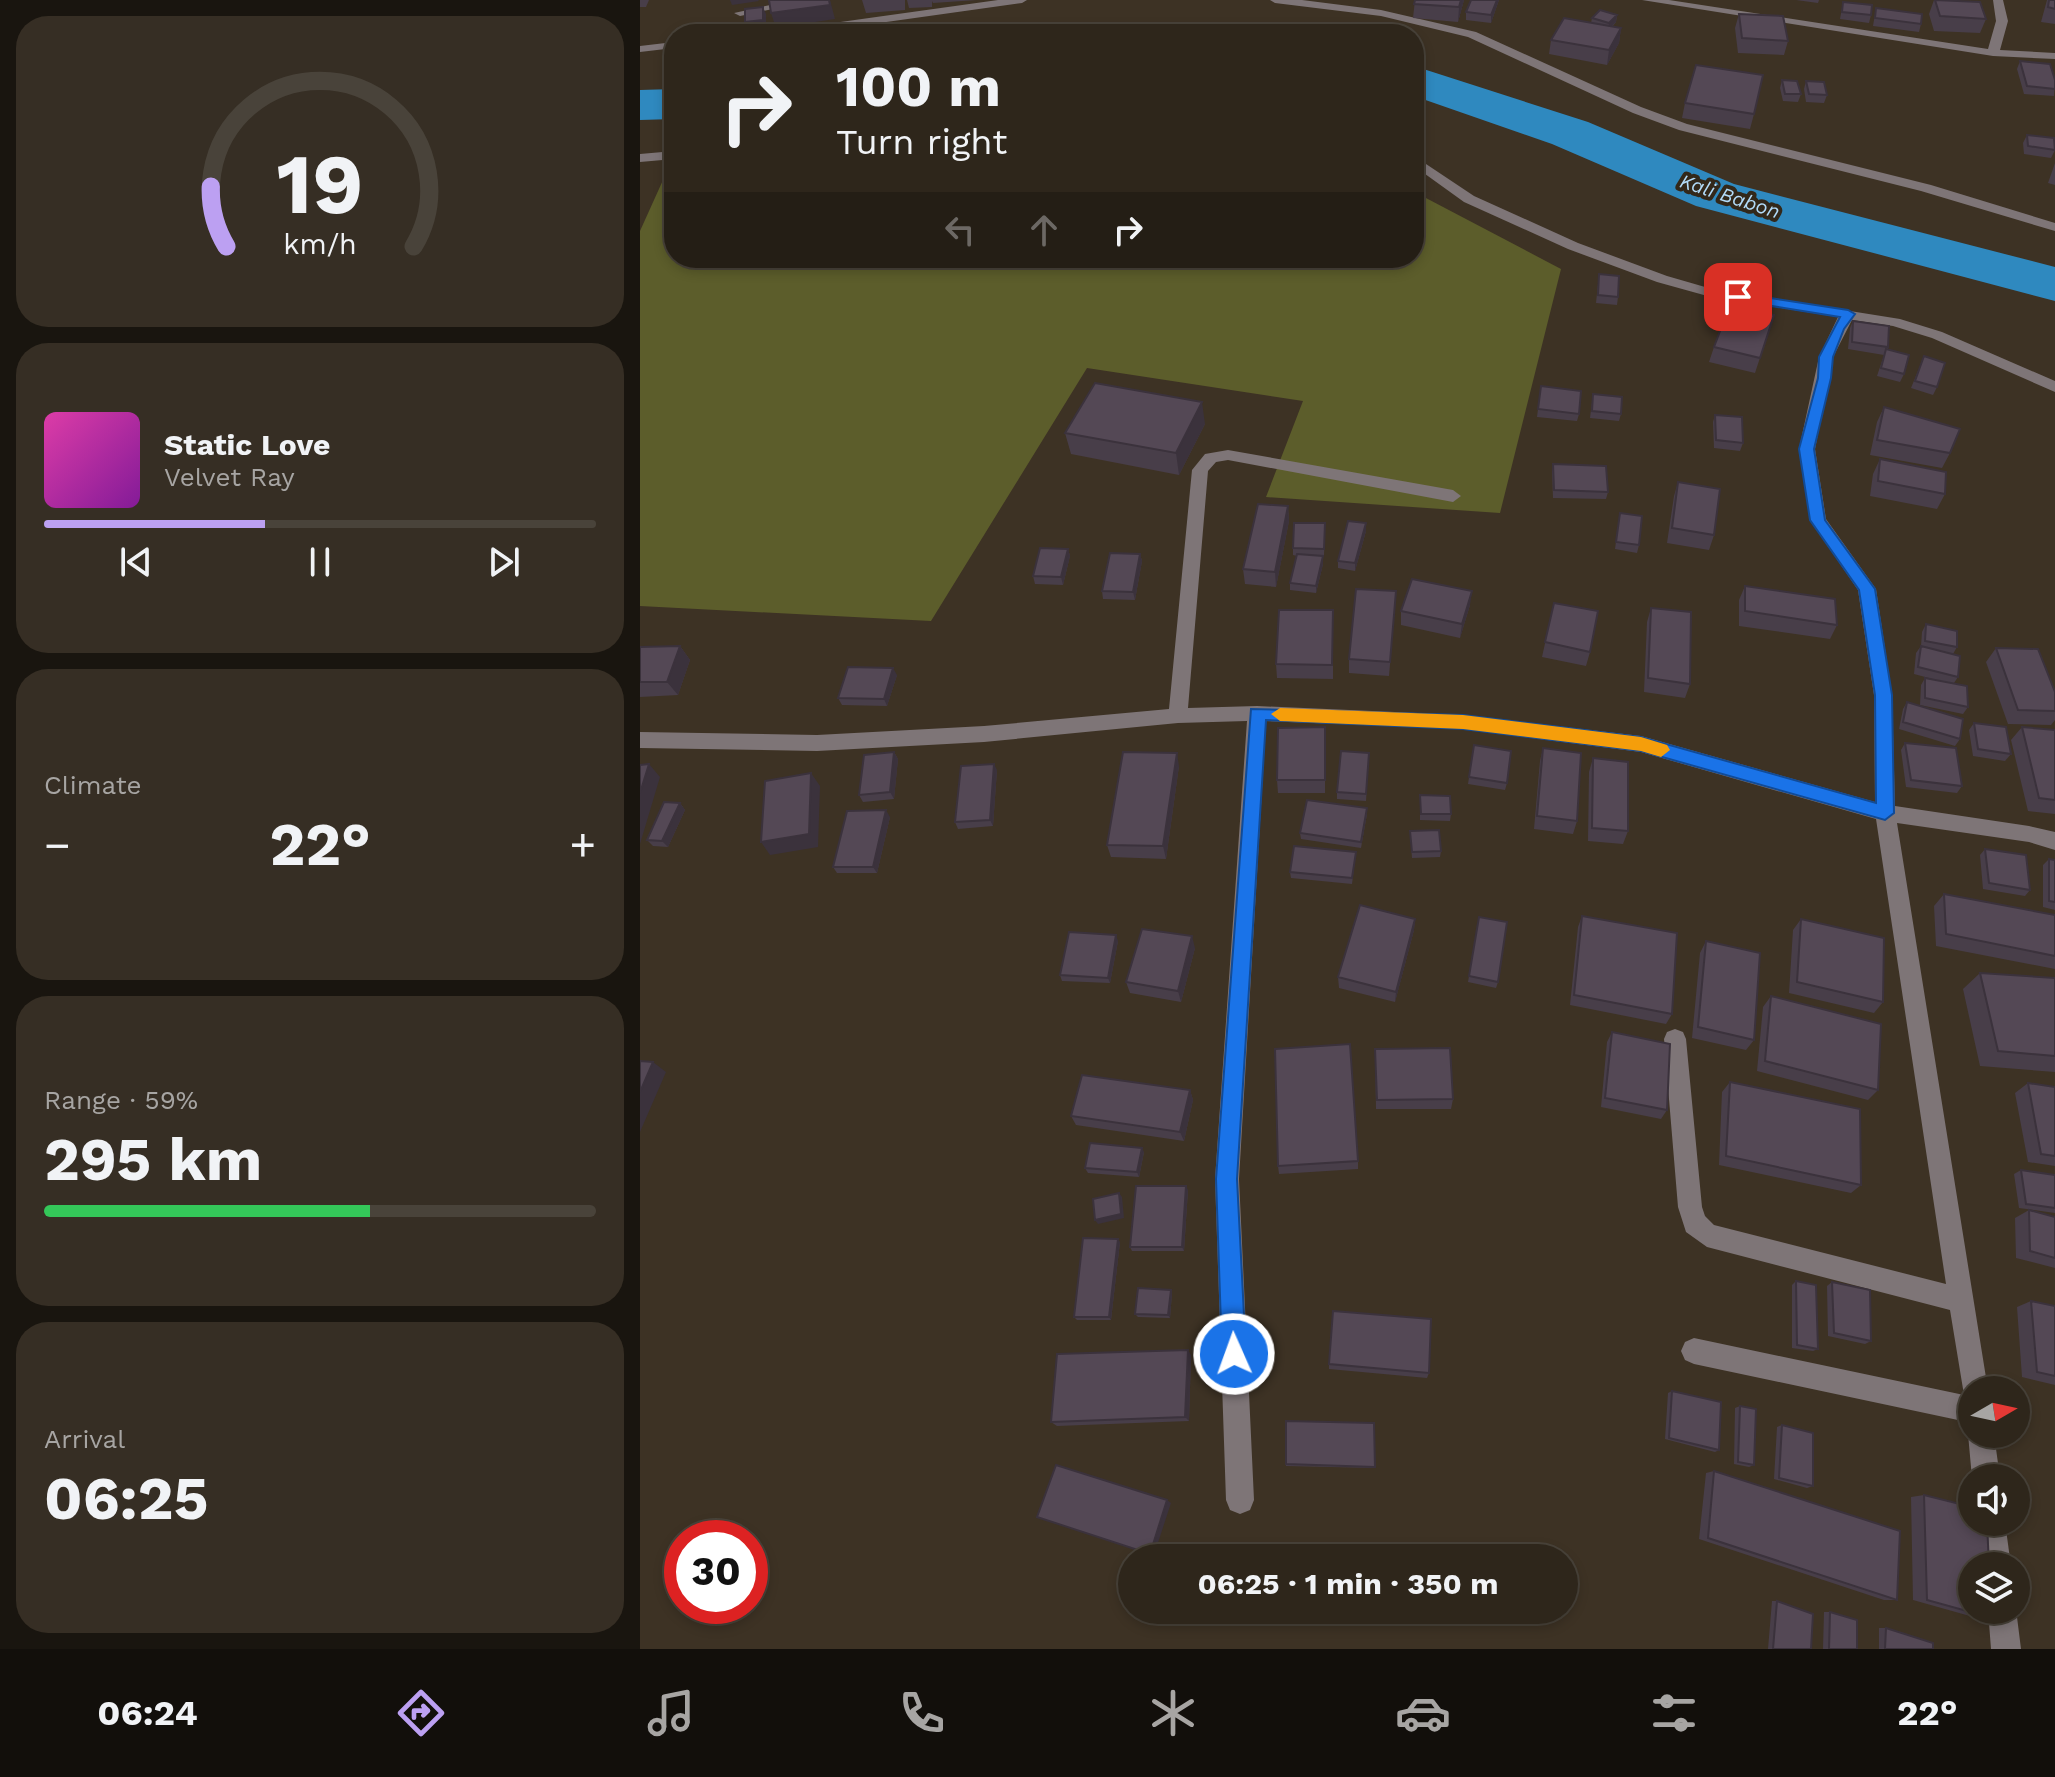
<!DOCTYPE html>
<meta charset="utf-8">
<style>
body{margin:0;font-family:"Work Sans",sans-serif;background:#362e24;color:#f1f3f6;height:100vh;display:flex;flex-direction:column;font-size:30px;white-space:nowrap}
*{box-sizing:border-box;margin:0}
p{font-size:26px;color:#a7a5a3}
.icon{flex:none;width:44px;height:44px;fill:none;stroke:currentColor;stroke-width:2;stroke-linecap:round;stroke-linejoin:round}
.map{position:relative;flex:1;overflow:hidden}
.sheet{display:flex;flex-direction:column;gap:16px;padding:16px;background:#19150f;width:640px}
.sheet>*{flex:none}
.hud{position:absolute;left:24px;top:24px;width:760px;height:244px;border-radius:32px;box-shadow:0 4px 12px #0003,0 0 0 2px #49433a;background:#2e261b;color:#f1f3f6;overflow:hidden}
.needle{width:52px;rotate:81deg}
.tools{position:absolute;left:1318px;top:1376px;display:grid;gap:16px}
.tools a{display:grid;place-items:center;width:72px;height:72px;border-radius:50%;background:#2e261b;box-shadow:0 4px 12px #0003,0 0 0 2px #49433a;font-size:40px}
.speed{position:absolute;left:24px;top:1520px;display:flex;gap:16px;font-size:40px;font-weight:700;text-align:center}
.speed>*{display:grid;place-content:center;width:104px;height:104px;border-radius:50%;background:#2e261b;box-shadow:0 4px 12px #0003,0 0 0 2px #49433a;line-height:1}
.speed .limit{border:12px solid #d22;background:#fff;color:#111}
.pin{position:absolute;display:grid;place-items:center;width:68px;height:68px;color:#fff;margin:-34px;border-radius:16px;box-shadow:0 4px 12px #0006}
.me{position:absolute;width:88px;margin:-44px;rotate:358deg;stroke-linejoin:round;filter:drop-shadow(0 0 6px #0008)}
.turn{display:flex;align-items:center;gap:28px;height:168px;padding:0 40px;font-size:36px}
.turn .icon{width:104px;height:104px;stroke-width:2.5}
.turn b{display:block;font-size:56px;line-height:68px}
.lanes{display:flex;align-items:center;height:76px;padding:0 40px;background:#0003;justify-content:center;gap:40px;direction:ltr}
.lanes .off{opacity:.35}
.big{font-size:60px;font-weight:700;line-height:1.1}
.sheet .widget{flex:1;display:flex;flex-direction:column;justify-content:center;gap:12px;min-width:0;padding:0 28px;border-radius:32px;background:#362e24}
.sheet .dial{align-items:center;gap:0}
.dial svg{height:208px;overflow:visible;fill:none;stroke:#49433a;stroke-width:7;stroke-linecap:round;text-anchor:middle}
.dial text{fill:#f1f3f6;stroke:none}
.song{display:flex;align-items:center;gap:24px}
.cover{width:96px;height:96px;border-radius:12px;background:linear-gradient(135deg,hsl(320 70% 55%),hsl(290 70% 35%))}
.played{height:8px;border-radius:4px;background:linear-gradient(90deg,#bca0f2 40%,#49433a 40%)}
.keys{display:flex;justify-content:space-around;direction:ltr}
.heat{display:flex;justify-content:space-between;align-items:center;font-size:44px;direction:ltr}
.charge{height:12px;border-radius:6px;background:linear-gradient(90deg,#34c759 59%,#49433a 0)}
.trip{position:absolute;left:478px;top:1544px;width:460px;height:80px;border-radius:40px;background:#2e261b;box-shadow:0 4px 12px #0003,0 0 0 2px #49433a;font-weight:700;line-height:80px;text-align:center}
.dock{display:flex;height:128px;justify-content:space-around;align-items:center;background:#120f0b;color:#a7a5a3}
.dock .icon{width:56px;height:56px}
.dock .active{color:#bca0f2}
.dock b{font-size:36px;color:#f1f3f6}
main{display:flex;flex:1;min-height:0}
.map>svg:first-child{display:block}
</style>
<main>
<section class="sheet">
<div class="widget dial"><svg viewBox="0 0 100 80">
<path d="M14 69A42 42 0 1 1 86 69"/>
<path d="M14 69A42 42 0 0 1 8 46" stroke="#bca0f2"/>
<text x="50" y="56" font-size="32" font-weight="700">19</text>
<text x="50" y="72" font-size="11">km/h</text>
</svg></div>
<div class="widget">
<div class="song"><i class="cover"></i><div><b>Static Love</b><p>Velvet Ray</p></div></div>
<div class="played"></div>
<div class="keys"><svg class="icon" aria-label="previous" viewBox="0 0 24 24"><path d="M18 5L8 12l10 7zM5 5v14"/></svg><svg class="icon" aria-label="pause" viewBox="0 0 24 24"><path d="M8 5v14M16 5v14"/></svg><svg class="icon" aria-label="next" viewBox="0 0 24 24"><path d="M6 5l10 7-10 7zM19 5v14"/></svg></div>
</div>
<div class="widget"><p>Climate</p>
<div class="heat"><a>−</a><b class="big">22°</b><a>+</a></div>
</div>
<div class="widget"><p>Range · 59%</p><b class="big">295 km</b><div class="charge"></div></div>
<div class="widget"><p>Arrival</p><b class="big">06:25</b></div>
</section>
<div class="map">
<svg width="1415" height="1649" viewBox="0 0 1415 1649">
<rect width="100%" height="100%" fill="#3d3224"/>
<path fill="#5c5d2b" d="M34,168V258H774V200L784,197L921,269L860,513L626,497L663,401L447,368L291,621L0,606V231L28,169Z"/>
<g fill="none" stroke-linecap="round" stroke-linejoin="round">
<path fill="#2f89bf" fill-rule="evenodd" d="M774,66L948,122L1094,184L1415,267V301L1056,206L912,144L774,96Z
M34,89V119L0,120V90Z"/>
<path fill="#7e7577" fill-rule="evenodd" d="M153,0H176L100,16L94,13Z
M358,0H387L382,3L161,34H130L136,31Z
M630,0H662L741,10L836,32L1001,107L1047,124L1291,185L1415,223V231L1281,191L1039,130L993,113L828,37L741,16L635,3Z
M1002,0H1029L1348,49L1356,21L1353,0H1363L1368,21L1360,50L1415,53V59L1353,56Z
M34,42V48L0,52V46Z
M34,151V159L0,162V154Z
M774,156L834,196L938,243L1027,276L1072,289L1260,319L1302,332L1415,381V392L1292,338L1253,326L1212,320L1193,357L1175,449L1186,519L1236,589L1252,695L1255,806L1389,826L1415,832V850L1389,842L1257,823L1348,1390H1332V1423L1054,1364L1045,1360L1041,1351L1045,1342L1054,1338L1324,1395L1310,1310L1067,1247L1046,1232L1038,1207L1024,1039L1027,1032L1035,1029L1043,1032L1046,1039L1062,1207L1065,1216L1074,1225L1306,1284L1236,819L1001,752L823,729L626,721L599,1179L614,1500L610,1510L600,1514L590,1510L586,1500L575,1179L607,721L538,723L344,742L177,751L0,748V732L177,735L344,726L529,709L552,470L565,454L588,450L813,490L821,496L813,502L588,460L576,462L568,471L548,708L617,706L823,715L1001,736L1235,802L1234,695L1218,590L1170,520L1159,449L1179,357L1198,317L1071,297L1017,282L928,249L824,202L774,166Z
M1332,1424V1434H1354L1360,1478H1332L1328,1434Z
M1337,1522H1365L1371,1566H1343Z
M1348,1610L1376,1609L1381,1649H1351Z"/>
</g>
<path fill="#483e49" d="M0,0H9L6,7H0Z
M222,0H265V10L226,13Z
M267,0H337L293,3L292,1V7L269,8Z
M775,0H824L818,22L773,18Z
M859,0L851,23L826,20V12Z
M1156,0H1179L1178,3Z
M1294,0L1346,19L1340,33L1294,31L1289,14Z
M1407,0H1415V24L1401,22Z
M1203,2L1231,15L1229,23L1200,19Z
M1236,8L1281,24L1279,32L1233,26Z
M1099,14L1148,41L1144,55L1098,53L1095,28Z
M977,15L976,22L972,27L981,28L979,43L967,65L909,54L911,40L951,23L952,18Z
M1380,61L1415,80L1414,96L1384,94L1377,69Z
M1142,80L1161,94L1158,102L1143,101L1140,88Z
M1166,81L1187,95L1184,103L1166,102L1164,89Z
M1045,103L1114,114L1110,129L1042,118Z
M1387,135L1415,150L1411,158L1384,154L1383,143Z
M1415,163V185L1408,183Z
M959,274L978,297L977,305L956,303Z
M1134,315L1115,373L1069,362L1074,347Z
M1213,321L1248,347V349L1264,374L1260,382L1237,376L1244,355L1208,349L1210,328Z
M1284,356L1297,387L1293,395L1271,388Z
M901,386L939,414L937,421L897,417Z
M953,394L981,414L979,421L950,418Z
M1244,407L1310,453L1302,468L1230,455L1237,422Z
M1075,415L1103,443L1100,451L1074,448L1073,422Z
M565,424L539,475L431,454L425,433Z
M1240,459L1305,494L1297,509L1230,496L1233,474Z
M913,464L968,492L966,499L913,498L912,471Z
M1038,482L1074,535L1069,550L1027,543L1034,496Z
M648,506L649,521L636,587L605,584L603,569Z
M980,513L999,545L997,553L975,549Z
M685,523L684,556H677H683V564L676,593L650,590V583L657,556L653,555V548Z
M726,531L715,571L698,568V561Z
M428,549L430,556L423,585L395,584L393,576Z
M500,554L502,561L495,600L463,599L462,591Z
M1105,586L1197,625L1190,639L1099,626V600Z
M914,603L950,652L946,666L902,657Z
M830,605L820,638L761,625V611Z
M755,606L749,676L709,673V659Z
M1011,608L1050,684L1045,698L1004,692L1007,622Z
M693,610V679L637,678L636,664Z
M1286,624L1317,647L1313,654L1318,677L1314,683L1328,707L1323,714L1280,705L1281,685L1285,678L1300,681L1274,674L1276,653L1281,646L1282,632Z
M40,646L50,660L38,695L0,697V647Z
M1356,648L1415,692V720L1411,725L1368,724L1346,662Z
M257,675L247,706L202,705L198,698Z
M1267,702L1320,739L1315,746L1259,729L1263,709Z
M1334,723L1371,754L1365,761L1333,756L1329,730Z
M685,727V793H638L637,780Z
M1382,727L1415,730V814L1388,811L1371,740Z
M1265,743L1322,786L1317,793L1266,787L1261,750Z
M834,745L867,783L865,790L828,784Z
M903,748L937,821L933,834L894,829L900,761Z
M254,752L258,759L254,799L223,802L219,795Z
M729,753L726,801L697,799V792Z
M953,758L988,831L983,844L948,841L949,772Z
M539,766L526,859L471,857L467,845Z
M357,770L353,826L318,829L315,822Z
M780,795L811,814L810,821L780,820Z
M40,803L45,810L28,847L13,846L7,840Z
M727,814L721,848L661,839L660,833Z
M250,817L237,873H197L193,867Z
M770,831L801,851L800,857L772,858Z
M1345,849L1390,890L1385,896L1343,889L1340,855Z
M716,852L712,884L651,878L650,872Z
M1409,859L1415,860V910L1403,907V865Z
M1304,894L1415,915V969L1296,946L1294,906Z
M942,916L1032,1014L1026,1024L930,1005L938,927Z
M839,917L858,982L856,988L828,982Z
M775,919L774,930L755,1002L699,988L698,977Z
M1161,919L1243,1002L1234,1013L1149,993L1153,930Z
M478,941L470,983L422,981L420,975Z
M1066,941L1114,1040L1106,1050L1052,1038L1060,953Z
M555,948L541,1002L490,993L486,982Z
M1340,973L1415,978V1072L1340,1066L1323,989Z
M1131,996L1238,1090L1228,1100L1117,1071L1123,1007Z
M972,1032L1027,1110L1021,1119L961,1107L967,1042Z
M735,1049L813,1099L811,1109H736Z
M1090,1082L1221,1185L1211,1193L1079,1165L1082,1092Z
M1388,1083L1415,1087V1166L1388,1162L1375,1093Z
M550,1090L553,1100L544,1141L436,1125L431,1116Z
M504,1152L499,1177L448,1173L445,1168Z
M718,1161V1169L639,1174L638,1166Z
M1381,1170L1415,1175V1213L1379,1208L1374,1174Z
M548,1190L544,1251H492L490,1247Z
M1389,1210L1415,1217V1268L1376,1258L1375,1218Z
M480,1242L471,1320H437L434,1317Z
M1156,1281L1178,1349L1173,1351L1152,1348V1285Z
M1192,1282L1231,1341L1225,1344L1188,1336L1187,1286Z
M531,1290L532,1293L530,1318L498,1317L495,1314Z
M1391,1301L1415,1306V1385L1382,1377L1377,1307Z
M551,1355L549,1421L417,1426L411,1422Z
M689,1364L789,1373L787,1378L689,1369Z
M1032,1391L1079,1450L1075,1452L1025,1439L1028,1393Z
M1100,1406L1114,1465L1109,1467L1094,1464L1095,1408Z
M734,1423L735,1468L646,1466V1464Z
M1142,1425L1173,1486L1167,1488L1134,1479L1137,1427Z
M1074,1471L1257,1600H1244L1059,1539L1066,1473Z
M1284,1495L1352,1618H1337L1273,1600L1271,1497Z
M1132,1601H1137L1171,1649H1128Z
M1184,1612H1190L1217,1649H1183Z
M1239,1628H1246L1293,1649H1239Z"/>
<path fill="#3b323c" d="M90,0H118L119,1L92,5Z
M190,0L195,19L136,28L131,13Z
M821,0H824L818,22L819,7Z
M857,0H859L851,23V15Z
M123,7L126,14V28L108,30L105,22Z
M977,15L976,22L968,30L969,23Z
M981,28L979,43L967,65L969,50Z
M562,402L565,424L539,475L536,453Z
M648,506L649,521L636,587L635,572Z
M726,523V531L715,571V563Z
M428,549L430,556L423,585L421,577Z
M500,554L502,561L495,600L493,592Z
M683,556V564L676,593V586Z
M832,591L830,605L820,638L822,624Z
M40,646L50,660L38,695L27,682Z
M253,668L257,675L247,706L244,699Z
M254,752L258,759L254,799L250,792Z
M537,753L539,766L526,859L523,846Z
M9,764L20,777L0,844V793Z
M354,764L357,770L353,826L350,820Z
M171,773L180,786L178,847L130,855L121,842Z
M40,803L45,810L28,847L22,841Z
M246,810L250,817L237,873L233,867Z
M775,919L774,930L755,1002L756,992Z
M476,935L478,941L470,983L468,978Z
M552,936L555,948L541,1002L538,991Z
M13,1062L26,1072L0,1132V1092Z
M550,1090L553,1100L544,1141L540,1132Z
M502,1148L504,1152L499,1177L497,1172Z
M546,1186L548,1190L544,1251L542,1247Z
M479,1193L482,1197L484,1218L458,1224L455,1220Z
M478,1239L480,1242L471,1320L469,1317Z
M531,1290L532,1293L530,1318L528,1315Z
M548,1350L551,1355L549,1421L545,1417Z
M527,1500L531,1503L514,1555L510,1554Z"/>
<path fill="#544855" stroke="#3b323c" stroke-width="2" d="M129,0H189L190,5L131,13Z
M775,0H821L819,7L774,4Z
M831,0H857L851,15L826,12Z
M1295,0L1340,2L1346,19L1300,16Z
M1409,0H1415V9L1408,7Z
M1203,2L1232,5L1231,15L1202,12Z
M123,7V20L105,22V9Z
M1236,8L1282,14L1281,24L1235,18Z
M960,10L977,15L969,23L952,18Z
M1099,14L1143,16L1148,41L1102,38Z
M924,18L981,28L969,50L911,40Z
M1380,61L1410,64L1415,80V89L1387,86Z
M1056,65L1123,75L1114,114L1045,103Z
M1142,80L1157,81L1161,94H1145Z
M1166,81L1184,82L1187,95L1169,94Z
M1387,135L1414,138L1415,150L1388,146Z
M959,274L979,276L978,297L958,295Z
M1090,305L1134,315L1120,358L1074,347Z
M1213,321L1249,326L1248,347L1212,342Z
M1246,349L1269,355L1264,374L1241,368Z
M1284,356L1305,363L1297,387L1275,381Z
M455,383L562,402L536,453L425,433Z
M901,386L941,391L939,414L898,409Z
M953,394L982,397L981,414L952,411Z
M1244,407L1320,429L1310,453L1237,440Z
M1075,415L1102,417L1103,443L1076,440Z
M1240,459L1306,472L1305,494L1238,481Z
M913,464L966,466L968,492L914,490Z
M1038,482L1080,489L1074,535L1032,528Z
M618,504L648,506L635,572L603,569Z
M980,513L1002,516L999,545L976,542Z
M708,521L726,523L715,563L698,561Z
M654,523H685L684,549L653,548Z
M400,548L428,549L421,577L393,576Z
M470,553L500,554L493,592L462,591Z
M657,554L683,556L676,586L650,583Z
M772,579L832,591L822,624L761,611Z
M1105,586L1195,599L1197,625L1105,611Z
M716,589L756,591L750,662L709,659Z
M914,603L958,611L950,652L905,642Z
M1011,608L1051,612L1050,684L1008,678Z
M639,610H693L692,665L636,664Z
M1286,624L1317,631V647L1285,641Z
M40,646L27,682H0V647Z
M1281,646L1320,656L1318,677L1278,667Z
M1356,648L1398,649L1415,692V711L1378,710Z
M208,667L253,668L244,699L198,698Z
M1285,678L1327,686L1328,707L1285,698Z
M1267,702L1323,719L1320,739L1263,722Z
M1334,723L1366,727L1371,754L1338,749Z
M685,727V780H637L638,728Z
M1382,727L1415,730V800L1399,798Z
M1265,743L1316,748L1322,786L1271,780Z
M834,745L871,751L867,783L829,777Z
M903,748L941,753L937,821L897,816Z
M701,751L729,753L726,794L697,792Z
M254,752L250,792L219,795L224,755Z
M483,752L537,753L523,846L467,845Z
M953,758L988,762V831L952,828Z
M9,764L0,793V765Z
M354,764L350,820L315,822L321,766Z
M171,773L169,834L121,842L125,781Z
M780,795L810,796L811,814H781Z
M667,800L727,808L721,842L660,833Z
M24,802L40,803L22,841L7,840Z
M246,810L233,867H193L207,811Z
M799,830L801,851L772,852L770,831Z
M654,846L716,852L712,878L650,872Z
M1345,849L1386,855L1390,890L1349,883Z
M1409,859L1415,860V902L1409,901Z
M1304,894L1415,915V956L1306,934Z
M720,905L775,919L756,992L698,977Z
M942,916L1037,933L1032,1014L934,995Z
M839,917L867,922L858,982L829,976Z
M1161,919L1244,938L1243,1002L1157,982Z
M502,929L552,936L538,991L486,982Z
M429,932L476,935L468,978L420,975Z
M1066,941L1120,953L1114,1040L1058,1027Z
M1340,973L1415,978V1056L1358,1051Z
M1131,996L1241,1024L1238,1090L1125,1061Z
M972,1032L1030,1044L1027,1110L965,1098Z
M710,1044L718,1161L638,1166L635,1049Z
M810,1048L813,1099L737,1100L735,1049Z
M0,1061L13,1062L0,1092Z
M442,1075L550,1090L540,1132L431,1116Z
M1090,1082L1220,1109L1221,1185L1086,1156Z
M1388,1083L1415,1087V1156L1401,1154Z
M450,1143L502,1148L497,1172L445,1168Z
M1381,1170L1415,1175V1208L1386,1204Z
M496,1186H546L542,1247H490Z
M479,1193L481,1214L455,1220L453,1199Z
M1389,1210L1415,1217V1258L1390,1251Z
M443,1238L478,1239L469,1317H434Z
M1156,1281L1176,1285L1178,1349L1157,1345Z
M1192,1282L1230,1290L1231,1341L1194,1333Z
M498,1288L531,1290L528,1315L495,1314Z
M1391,1301L1415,1306V1376L1397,1372Z
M693,1311L791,1319L789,1373L689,1364Z
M548,1350L545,1417L411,1422L417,1354Z
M1032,1391L1081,1402L1079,1450L1029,1438Z
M1100,1406L1116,1409L1114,1465L1098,1462Z
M646,1421L734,1423L735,1467L646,1464Z
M1142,1425L1173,1433V1486L1139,1478Z
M416,1465L527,1500L510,1554L397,1517Z
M1074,1471L1260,1531L1257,1600L1068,1538Z
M1284,1495L1332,1507V1522H1347L1349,1566H1332V1610H1351L1352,1618L1287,1600Z
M1137,1601L1173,1614L1171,1649H1133Z
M1190,1612L1217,1620V1649H1189Z
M1246,1628L1293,1643V1649H1245Z"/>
<path fill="#1a73e8" stroke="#114b97" stroke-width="2" d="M1098,293L1208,310L1215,314L1204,329L1193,357L1191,378L1174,449L1185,520L1235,589L1252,695L1254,813L1245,820L1001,751L823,729L626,720L597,1179L606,1354L603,1363L594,1366L586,1363L582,1354L576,1179L611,709L823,715L1001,737L1236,803L1235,695L1219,590L1170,520L1159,449L1178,378L1179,357L1200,317L1094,300L1092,297Z"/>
<path fill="#f59e0b" d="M640,708L823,715L1001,737L1027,745L1030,750L1021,757L1001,751L823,729L640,721L631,714Z"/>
<g text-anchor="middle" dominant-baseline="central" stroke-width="8" stroke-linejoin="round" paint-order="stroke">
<g font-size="20" font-style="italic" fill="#b2dbf8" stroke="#32281a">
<text transform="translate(1090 196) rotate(18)">Kali Babon</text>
</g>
</g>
</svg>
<div class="tools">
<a><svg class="needle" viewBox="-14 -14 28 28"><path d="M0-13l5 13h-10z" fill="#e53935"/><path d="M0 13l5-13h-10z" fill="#a7a5a3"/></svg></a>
<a><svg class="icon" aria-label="sound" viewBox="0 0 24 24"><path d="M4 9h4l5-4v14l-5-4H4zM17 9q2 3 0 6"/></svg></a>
<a><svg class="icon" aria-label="layers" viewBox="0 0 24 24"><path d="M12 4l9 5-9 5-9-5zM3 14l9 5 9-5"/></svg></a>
</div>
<div class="speed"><div class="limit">30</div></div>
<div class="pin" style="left:1098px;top:297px;background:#d93025"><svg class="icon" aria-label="arrive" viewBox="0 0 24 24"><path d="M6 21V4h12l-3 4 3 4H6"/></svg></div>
<svg class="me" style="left:594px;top:1354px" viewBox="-20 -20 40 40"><circle r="17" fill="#1a73e8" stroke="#fff" stroke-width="3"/><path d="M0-11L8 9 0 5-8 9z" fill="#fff"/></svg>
<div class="trip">06:25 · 1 min · 350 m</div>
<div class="hud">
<div class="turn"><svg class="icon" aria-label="right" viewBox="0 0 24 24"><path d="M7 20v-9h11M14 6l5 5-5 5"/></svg><div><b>100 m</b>Turn right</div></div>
<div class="lanes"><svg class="icon off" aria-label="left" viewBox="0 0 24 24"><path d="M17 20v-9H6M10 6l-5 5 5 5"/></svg><svg class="icon off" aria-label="ahead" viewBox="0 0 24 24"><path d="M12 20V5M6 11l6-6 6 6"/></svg><svg class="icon" aria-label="right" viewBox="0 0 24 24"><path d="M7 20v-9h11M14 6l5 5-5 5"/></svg></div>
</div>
</div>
</main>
<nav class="dock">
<b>06:24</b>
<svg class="icon active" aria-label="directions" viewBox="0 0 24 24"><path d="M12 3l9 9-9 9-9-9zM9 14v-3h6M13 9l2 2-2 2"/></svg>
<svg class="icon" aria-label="music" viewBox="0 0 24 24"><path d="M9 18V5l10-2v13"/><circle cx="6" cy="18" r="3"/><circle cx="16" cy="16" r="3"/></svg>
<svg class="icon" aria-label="phone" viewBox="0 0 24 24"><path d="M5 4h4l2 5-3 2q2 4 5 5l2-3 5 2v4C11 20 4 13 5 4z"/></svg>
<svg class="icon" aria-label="climate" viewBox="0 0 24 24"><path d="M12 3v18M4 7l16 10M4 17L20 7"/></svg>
<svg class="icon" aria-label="car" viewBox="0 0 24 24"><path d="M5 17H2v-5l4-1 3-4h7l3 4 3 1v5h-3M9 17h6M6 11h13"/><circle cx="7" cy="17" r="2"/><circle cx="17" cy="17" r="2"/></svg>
<svg class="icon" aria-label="filters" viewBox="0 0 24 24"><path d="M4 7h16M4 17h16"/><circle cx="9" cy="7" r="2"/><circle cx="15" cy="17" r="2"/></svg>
<b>22°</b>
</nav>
